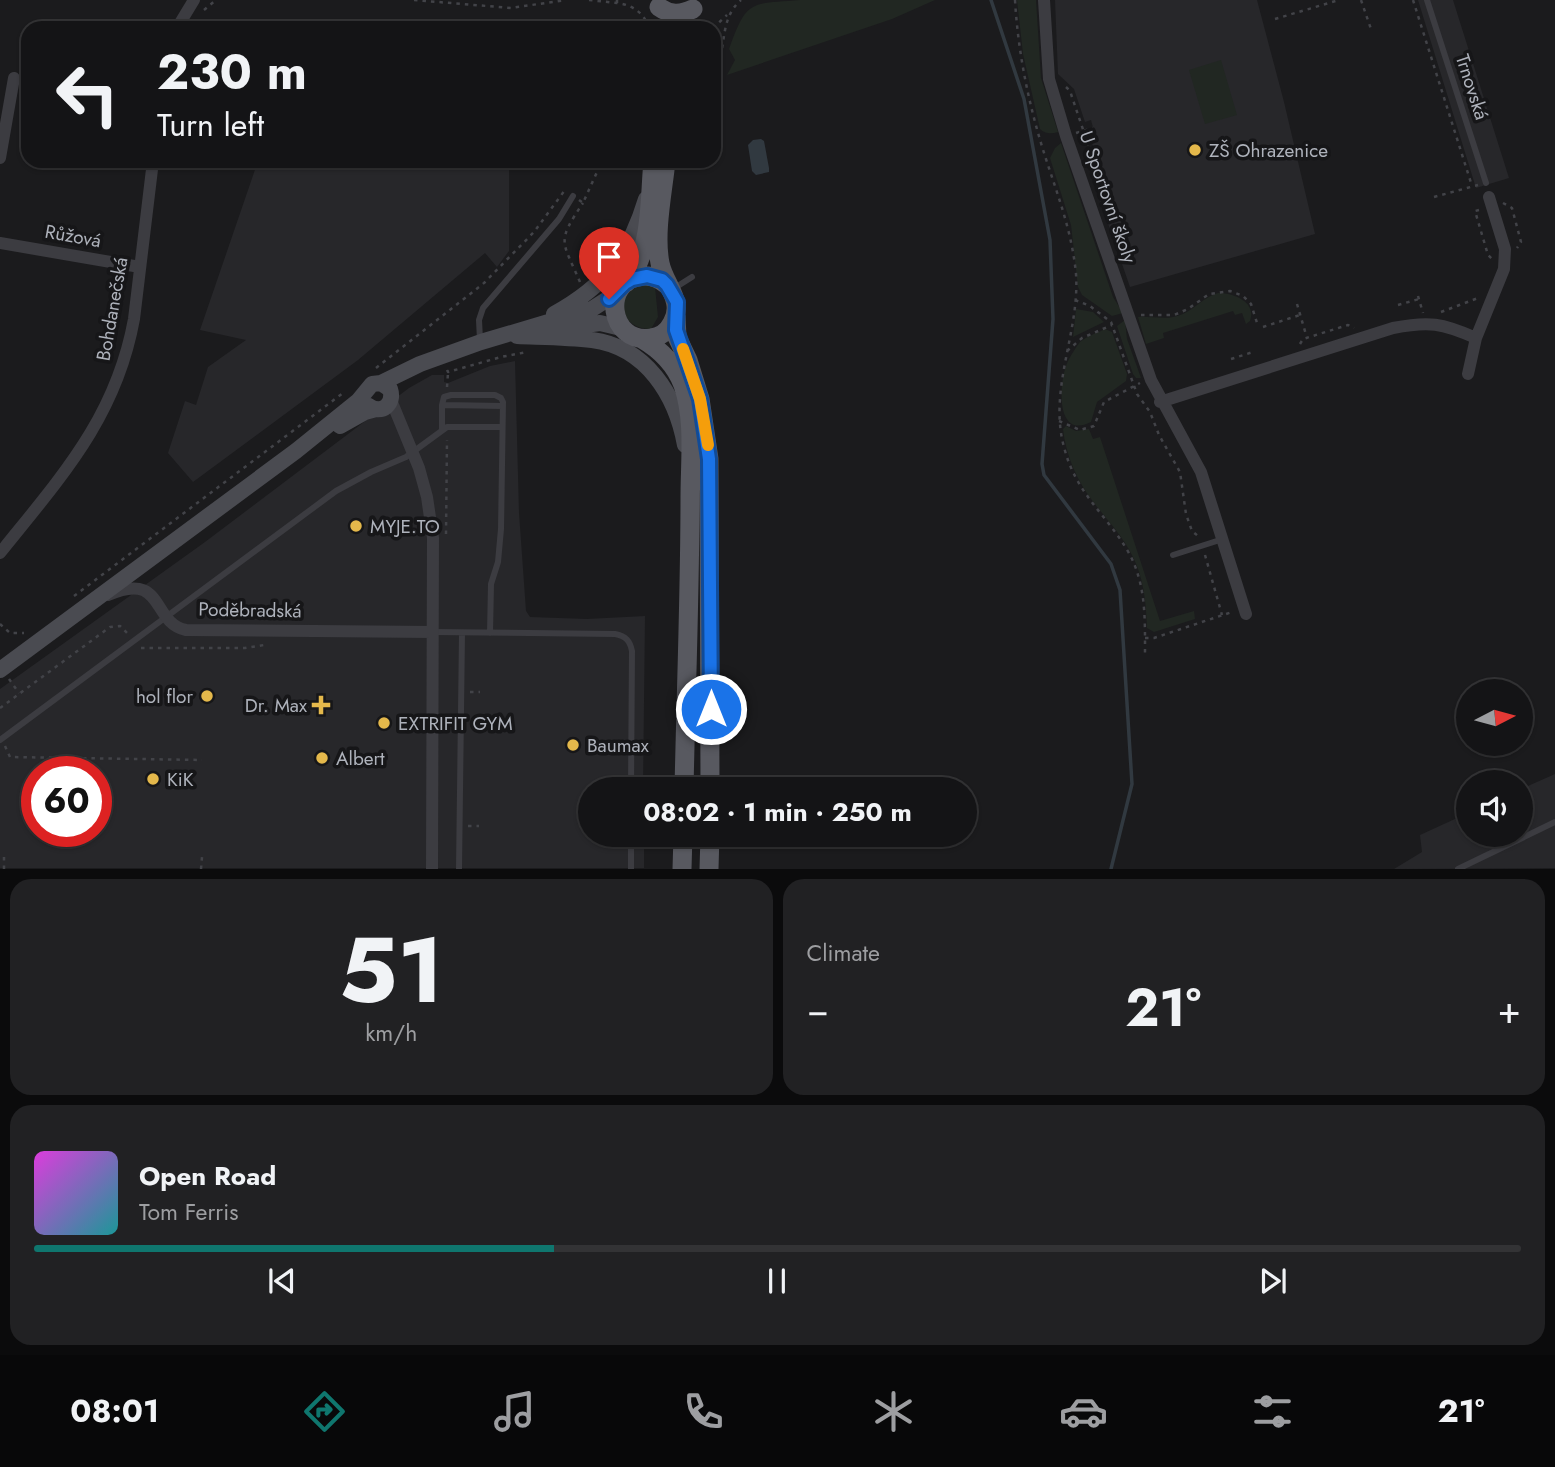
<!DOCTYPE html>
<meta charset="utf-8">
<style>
body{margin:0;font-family:Jost,sans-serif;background:#212123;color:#f1f3f6;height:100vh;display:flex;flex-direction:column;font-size:26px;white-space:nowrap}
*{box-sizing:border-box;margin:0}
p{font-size:23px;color:#9d9ea1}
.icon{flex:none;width:38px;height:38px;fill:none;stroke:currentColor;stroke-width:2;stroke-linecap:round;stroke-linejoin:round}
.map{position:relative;height:869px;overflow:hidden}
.side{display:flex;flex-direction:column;gap:10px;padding:10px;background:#0b0b0c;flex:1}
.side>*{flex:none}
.top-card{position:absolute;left:21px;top:21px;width:700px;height:147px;border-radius:21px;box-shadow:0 2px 5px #0004,0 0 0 2px #333335;background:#141416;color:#f1f3f6;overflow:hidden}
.needle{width:46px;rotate:84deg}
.controls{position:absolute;left:1456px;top:679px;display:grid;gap:14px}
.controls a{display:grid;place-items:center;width:77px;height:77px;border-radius:50%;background:#141416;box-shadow:0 2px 5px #0004,0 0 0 2px #333335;font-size:35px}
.speed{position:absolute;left:21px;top:756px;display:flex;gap:14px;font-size:35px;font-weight:700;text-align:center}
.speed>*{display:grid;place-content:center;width:91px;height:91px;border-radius:50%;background:#141416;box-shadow:0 2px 5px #0004,0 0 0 2px #333335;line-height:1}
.speed .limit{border:10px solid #d22;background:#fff;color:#111}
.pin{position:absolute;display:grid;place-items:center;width:60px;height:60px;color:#fff;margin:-72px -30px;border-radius:50% 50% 50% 0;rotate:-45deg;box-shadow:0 0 7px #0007}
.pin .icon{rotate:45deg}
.me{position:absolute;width:77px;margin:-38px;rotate:0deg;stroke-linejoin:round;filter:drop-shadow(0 0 5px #0008)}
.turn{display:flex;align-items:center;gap:24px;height:147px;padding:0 21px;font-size:32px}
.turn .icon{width:91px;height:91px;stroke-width:2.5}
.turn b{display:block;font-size:49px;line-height:60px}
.big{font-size:52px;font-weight:700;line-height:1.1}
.side .tile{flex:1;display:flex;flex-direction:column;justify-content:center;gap:10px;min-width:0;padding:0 24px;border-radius:21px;background:#212123}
.side .dial{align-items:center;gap:0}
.dial b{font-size:91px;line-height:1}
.song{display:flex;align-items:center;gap:21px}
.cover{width:84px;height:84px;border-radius:10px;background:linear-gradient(135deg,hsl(300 70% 55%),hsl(180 70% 35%))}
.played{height:7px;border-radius:4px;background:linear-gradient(90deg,#0f766e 35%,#333335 35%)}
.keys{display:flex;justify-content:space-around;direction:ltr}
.heat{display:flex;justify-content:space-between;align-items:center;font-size:38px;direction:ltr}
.side .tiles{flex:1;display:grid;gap:10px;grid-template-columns:1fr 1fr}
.tile:last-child{grid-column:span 2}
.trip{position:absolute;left:578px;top:777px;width:399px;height:70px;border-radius:35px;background:#141416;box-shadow:0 2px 5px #0004,0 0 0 2px #333335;font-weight:700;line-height:70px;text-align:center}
.tabs{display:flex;height:112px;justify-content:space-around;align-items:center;background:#080809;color:#9d9ea1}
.tabs .icon{width:49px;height:49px}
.tabs .active{color:#0f766e}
.tabs b{font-size:32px;color:#f1f3f6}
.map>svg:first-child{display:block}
</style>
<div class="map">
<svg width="1555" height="869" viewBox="0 0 1555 869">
<rect width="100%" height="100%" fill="#1b1b1d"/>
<path fill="#27272a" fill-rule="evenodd" d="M1055,0H1257L1284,102L1315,234L1130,287L1093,180L1099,164L1090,137L1095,135L1091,120L1085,122L1074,89L1058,74Z
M1418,0H1453L1509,178L1476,188Z
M258,161H509V251L497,267L485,253L358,360L193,482L168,453L185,401L196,405L208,367L246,340L200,330Z
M515,361L519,513L526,611L530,617L587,619L645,616L643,789H590V835H644V868H0V689L205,542L409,388L432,375H444V382L448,383L490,366ZM37,772H96V831H37Z
M1555,774V868L1394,869L1422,852L1420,835L1468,813V835H1521V789Z"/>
<path fill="#212722" d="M800,0H935L892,19L727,75L735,60L729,49C747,0 749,4 800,0Z
M1017,0H1036L1041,78L1058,132C1051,134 1045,134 1040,129L1023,54Z
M1221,60L1237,115L1205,124L1189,70Z
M1061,143L1113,297L1123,313L1112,316L1082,295L1078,287L1071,225L1050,158L1055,148Z
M644,284L655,287L658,317L651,329C619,329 612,294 644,284Z
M1218,293C1234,293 1257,302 1250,321L1246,324L1242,313L1235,315L1233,311L1163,333L1164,338L1146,344L1138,317C1153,316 1168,321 1183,314C1196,308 1204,297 1218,293Z
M1076,309L1093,312L1104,322L1073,337Z
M1125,320L1127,339L1141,378H1136L1133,374L1117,326Z
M1105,329L1112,332L1127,374L1126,381L1097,402L1091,422C1054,441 1059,379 1068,361C1071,355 1076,347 1080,342C1087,336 1097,333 1105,329Z
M1066,426L1076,431L1089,429L1093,439L1100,437L1160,621L1194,611L1195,619L1154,632L1147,628C1146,603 1144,578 1132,555C1122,535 1107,520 1094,503C1077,481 1066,456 1063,429Z"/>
<path fill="#313940" d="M761,139L764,141L769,168V172L756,175L752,171L748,145L753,140Z"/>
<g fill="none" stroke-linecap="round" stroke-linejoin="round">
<path stroke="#313940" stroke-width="3.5" d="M991,0L1024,99L1050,240L1053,319L1042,464L1044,475L1111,564L1120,590L1132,784L1111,869"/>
<path stroke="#424348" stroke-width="2.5" stroke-dasharray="3.5 5" stroke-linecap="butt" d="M414,0L511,8L566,0
M589,0L617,3
M617,0V3C633,5 644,13 649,28
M1015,0C1018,53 1029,106 1045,156C1058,196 1072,232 1076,274C1080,332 1048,389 1064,447C1076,495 1108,515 1130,555C1146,586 1145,619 1145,654
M1361,0L1372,32
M1413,0L1472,186
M204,10L216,0
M1275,19L1339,0
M713,28L727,15
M714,72C728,49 718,20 741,0
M1066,87L1070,91L1095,165L1093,172
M1076,133L1093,128
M1434,197L1478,185
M579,200L583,203L602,161
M1503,203L1512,208L1521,242L1517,248
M1479,210L1475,211L1488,255L1492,259
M580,282C562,240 556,243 583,203
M1418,296L1423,313
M1075,300L1090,306L1111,322L1137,394L1150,412L1159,435L1180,472L1186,514L1192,531L1198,536
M1297,304L1307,338
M1398,305L1419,299
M1441,312L1478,298
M1141,315H1174L1188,309L1209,294L1230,291L1243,296L1251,304L1258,326
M1263,327L1300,315
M1300,344L1303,339L1348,325L1354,328
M1067,351L1082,338L1112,325
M1231,359L1253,352
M376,368L484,283L534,232L565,190
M447,370L448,372L501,357L527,352
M447,387L448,373
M1059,421L1080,430L1094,426L1104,402L1140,383
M446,534L447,440
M1205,555L1222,615
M74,596L343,393
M0,624L10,633H24
M1145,638H1154L1232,612
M141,648H245L264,645
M9,679L19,693
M470,692H480
M0,708L110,627L120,626L127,633
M5,746L10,757L202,760
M468,826H479
M4,869V857
M201,869L202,857"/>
<path stroke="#3c3c41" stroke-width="6" d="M1427,0L1486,183
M673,289L692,277
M480,340L479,320L483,308L559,219L573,196
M442,405L444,397L451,395H495L501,398L503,402L501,529L498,562L491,584L490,633
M442,430V405L503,406
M1173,555L1223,539
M433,632L615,634C626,636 630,641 632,651L631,789
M0,740L336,491L371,472L406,457L447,427H502
M459,869L462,633
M631,869V835
M1458,869L1555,822"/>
<path stroke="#3c3c41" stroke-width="12" d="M1044,0L1049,79L1066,136L1151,380L1201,472L1246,614
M177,28L194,0
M0,158L14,78
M0,243L140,267
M1476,338L1504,269L1505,249L1489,197
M391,400L419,468L427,497L433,538L432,869
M1160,402L1393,328C1429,321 1442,323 1476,338L1468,374
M0,553C61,477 116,418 134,319L153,161
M108,595C165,570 151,623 186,630L433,632"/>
<path stroke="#4a4b51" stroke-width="16" d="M554,314C605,286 629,255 646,199
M555,329L600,323L621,328
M517,336C542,337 568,337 592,340C646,347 676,395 685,445
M369,406C382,415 395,404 390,389L381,383
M340,426L365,412L376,409
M0,670L296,451L358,401L372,384L381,383L420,364L481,342L592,309L617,293"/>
<path stroke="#585960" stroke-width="19" d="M659,7C670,15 680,15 693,9
M666,161C663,191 654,233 660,263C664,284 685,301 672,323C668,331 660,337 651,338C609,345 600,280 643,276C653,275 660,279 667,285
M626,283C653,250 649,201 653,161
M676,316L677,337L688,360L700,399L709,459L710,789
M642,339C661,350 675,364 683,385C695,419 690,461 690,497C690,594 686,692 684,789
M682,869L683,835
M709,869L710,835"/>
</g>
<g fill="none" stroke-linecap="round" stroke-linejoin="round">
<g stroke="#114b97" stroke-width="18">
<path id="route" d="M609,299L625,283L632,279L647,276L662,280L667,285L677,302L676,330L700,399L709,459L711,709"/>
</g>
<use href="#route" stroke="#1a73e8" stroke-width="12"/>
<path stroke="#f59e0b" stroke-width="12" d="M683,349L700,399L708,445"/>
</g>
<g fill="#e4b84b" stroke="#161618" stroke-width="2.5">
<circle cx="1195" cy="150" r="7"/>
<circle cx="356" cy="526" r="7"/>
<circle cx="207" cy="696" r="7"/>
<path d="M317.5 694.5h7v7h7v7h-7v7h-7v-7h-7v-7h7z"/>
<circle cx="384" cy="723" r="7"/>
<circle cx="573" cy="745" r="7"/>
<circle cx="322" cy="758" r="7"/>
<circle cx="153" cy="779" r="7"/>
</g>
<g text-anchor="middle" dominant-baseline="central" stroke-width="7" stroke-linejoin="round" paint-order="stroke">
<g font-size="19" fill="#aeb2bb" stroke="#161618">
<text transform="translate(1472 87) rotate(72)">Trnovská</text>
<text transform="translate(1108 197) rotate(71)">U Sportovní školy</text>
<text transform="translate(73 236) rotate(10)">Růžová</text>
<text transform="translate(112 309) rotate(-80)">Bohdanečská</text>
<text transform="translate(250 610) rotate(1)">Poděbradská</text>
</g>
<g font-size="19" fill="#aeb2bb" stroke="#161618" text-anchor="start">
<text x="1209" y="150">ZŠ Ohrazenice</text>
<text x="370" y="526">MYJE.TO</text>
<text x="193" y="696" text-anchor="end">hol flor</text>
<text x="307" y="705" text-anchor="end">Dr. Max</text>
<text x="398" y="723">EXTRIFIT GYM</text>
<text x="587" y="745">Baumax</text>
<text x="336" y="758">Albert</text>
<text x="167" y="779">KiK</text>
</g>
</g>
</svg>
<div class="controls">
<a><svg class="needle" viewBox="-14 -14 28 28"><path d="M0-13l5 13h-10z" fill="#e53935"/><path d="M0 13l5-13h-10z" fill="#9d9ea1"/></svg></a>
<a><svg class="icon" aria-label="sound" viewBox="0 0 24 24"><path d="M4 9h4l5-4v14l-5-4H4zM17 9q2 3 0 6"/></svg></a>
</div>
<div class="speed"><div class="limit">60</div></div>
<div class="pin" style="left:609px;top:299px;background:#d93025"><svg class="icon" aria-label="arrive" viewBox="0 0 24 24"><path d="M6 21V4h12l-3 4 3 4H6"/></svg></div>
<svg class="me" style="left:711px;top:709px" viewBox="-20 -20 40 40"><circle r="17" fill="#1a73e8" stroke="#fff" stroke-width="3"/><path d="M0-11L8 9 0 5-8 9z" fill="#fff"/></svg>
<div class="trip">08:02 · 1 min · 250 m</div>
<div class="top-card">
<div class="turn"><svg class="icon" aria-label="left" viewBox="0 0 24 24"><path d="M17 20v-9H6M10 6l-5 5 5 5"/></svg><div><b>230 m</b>Turn left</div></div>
</div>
</div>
<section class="side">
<div class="tiles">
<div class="tile dial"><b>51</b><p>km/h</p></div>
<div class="tile"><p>Climate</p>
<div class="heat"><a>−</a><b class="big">21°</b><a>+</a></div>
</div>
<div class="tile">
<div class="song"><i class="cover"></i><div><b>Open Road</b><p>Tom Ferris</p></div></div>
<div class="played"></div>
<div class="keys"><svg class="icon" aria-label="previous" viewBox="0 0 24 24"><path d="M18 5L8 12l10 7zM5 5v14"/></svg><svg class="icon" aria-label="pause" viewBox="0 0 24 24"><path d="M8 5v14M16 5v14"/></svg><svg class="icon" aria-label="next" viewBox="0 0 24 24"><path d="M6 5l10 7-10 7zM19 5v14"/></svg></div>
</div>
</div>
</section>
<nav class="tabs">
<b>08:01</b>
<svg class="icon active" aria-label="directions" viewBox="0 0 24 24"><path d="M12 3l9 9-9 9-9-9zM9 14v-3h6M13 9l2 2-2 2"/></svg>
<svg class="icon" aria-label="music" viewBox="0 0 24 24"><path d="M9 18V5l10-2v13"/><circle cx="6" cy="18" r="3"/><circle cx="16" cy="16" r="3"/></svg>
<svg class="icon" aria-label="phone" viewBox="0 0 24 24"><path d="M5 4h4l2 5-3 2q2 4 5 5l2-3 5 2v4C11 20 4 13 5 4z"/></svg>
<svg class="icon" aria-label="climate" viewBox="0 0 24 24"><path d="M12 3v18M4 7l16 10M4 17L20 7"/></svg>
<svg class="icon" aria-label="car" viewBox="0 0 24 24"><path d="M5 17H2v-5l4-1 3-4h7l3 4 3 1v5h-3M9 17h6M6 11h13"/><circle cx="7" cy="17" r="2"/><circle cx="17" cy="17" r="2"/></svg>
<svg class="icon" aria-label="filters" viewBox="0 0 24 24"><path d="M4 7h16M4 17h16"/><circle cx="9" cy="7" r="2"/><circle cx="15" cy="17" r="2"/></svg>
<b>21°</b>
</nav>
